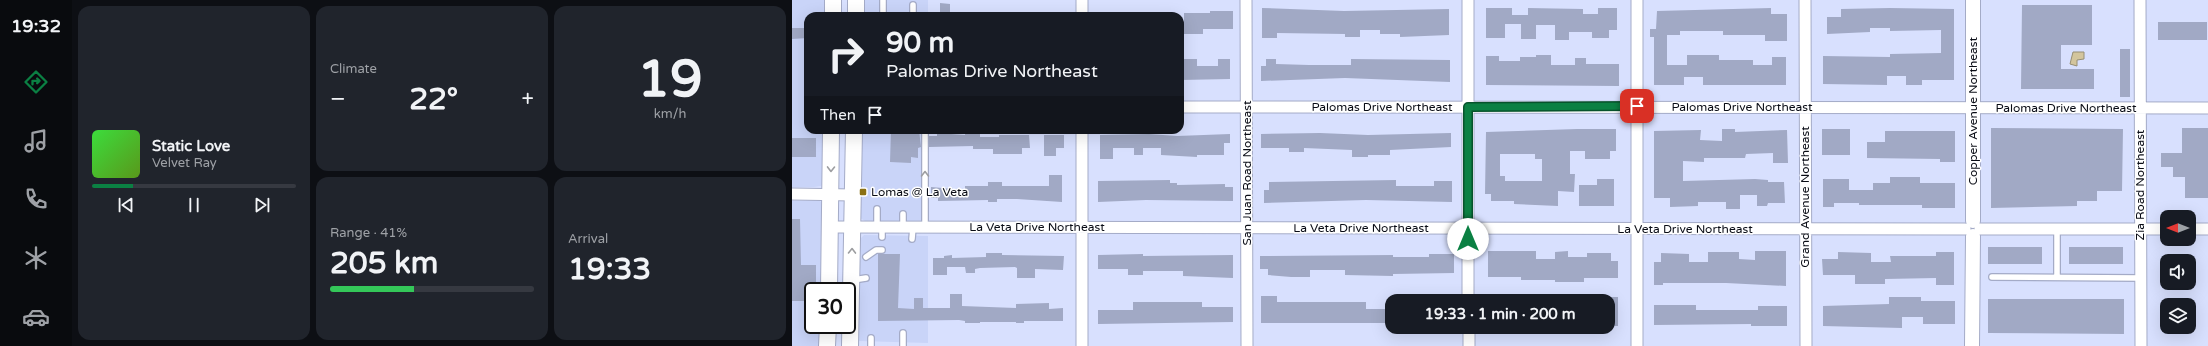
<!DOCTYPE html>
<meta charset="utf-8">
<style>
body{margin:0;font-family:"Varela Round",sans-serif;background:#20242c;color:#f1f3f6;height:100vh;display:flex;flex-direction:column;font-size:15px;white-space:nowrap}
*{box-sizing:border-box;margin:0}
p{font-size:13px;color:#9ea1a6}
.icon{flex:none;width:22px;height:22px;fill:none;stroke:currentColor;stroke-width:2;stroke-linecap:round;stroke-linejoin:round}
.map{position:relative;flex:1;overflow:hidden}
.panel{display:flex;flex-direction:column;gap:6px;padding:6px;background:#0d0f14;width:720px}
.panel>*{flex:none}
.banner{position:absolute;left:12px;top:12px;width:380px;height:122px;border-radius:12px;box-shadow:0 4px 16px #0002;background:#171b24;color:#f1f3f6;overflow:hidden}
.needle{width:26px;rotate:270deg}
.tools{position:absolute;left:1368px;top:210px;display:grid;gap:8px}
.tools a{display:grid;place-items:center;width:36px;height:36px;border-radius:8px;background:#171b24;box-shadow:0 4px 16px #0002;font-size:20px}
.speed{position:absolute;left:12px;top:282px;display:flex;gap:8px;font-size:20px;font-weight:700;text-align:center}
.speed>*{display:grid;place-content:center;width:52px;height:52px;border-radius:50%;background:#171b24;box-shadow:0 4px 16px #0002;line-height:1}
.speed .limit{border:2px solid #111;border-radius:6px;background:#fff;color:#111}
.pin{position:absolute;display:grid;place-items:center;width:34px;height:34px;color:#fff;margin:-17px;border-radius:8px;box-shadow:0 2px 6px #0006}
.me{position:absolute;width:44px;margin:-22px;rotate:0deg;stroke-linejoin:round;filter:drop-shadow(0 0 3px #0008)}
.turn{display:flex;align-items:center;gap:14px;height:84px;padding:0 16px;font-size:18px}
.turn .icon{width:52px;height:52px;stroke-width:2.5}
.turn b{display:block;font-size:28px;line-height:34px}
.then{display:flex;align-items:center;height:38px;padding:0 16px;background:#0003;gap:8px;font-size:15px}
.big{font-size:30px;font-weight:700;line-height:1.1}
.panel .card{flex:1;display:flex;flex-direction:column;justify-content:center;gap:6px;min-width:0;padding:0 14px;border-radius:12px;background:#20242c}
.panel .dial{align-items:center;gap:0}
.dial b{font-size:52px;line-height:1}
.song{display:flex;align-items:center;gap:12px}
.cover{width:48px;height:48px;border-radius:6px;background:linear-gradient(135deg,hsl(120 70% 55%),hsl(90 70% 35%))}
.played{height:4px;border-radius:2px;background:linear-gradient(90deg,#0b8043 20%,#363941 20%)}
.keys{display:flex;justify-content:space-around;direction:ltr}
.heat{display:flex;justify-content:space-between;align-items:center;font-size:22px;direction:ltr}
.charge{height:6px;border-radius:3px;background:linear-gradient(90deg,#34c759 41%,#363941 0)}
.panel .tiles{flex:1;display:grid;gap:6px;grid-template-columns:repeat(3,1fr)}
.card:first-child{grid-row:span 2}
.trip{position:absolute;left:593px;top:294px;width:230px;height:40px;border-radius:12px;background:#171b24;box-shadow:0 4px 16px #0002;font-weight:700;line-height:40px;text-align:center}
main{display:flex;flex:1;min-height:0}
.tab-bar{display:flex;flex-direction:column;width:72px;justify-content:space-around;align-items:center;background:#090b0e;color:#9ea1a6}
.tab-bar .icon{width:28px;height:28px}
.tab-bar .on{color:#0b8043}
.tab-bar b{font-size:18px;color:#f1f3f6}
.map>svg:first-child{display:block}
</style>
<main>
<nav class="tab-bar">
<b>19:32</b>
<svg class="icon on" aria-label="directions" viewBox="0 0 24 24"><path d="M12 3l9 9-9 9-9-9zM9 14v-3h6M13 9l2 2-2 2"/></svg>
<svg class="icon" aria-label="music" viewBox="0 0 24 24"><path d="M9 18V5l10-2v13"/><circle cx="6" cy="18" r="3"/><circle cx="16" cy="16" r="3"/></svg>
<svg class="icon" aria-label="phone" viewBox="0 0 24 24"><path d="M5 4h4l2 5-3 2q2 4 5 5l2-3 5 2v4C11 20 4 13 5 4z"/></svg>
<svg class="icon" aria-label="climate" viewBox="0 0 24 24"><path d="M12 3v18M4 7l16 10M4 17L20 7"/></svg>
<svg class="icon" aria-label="car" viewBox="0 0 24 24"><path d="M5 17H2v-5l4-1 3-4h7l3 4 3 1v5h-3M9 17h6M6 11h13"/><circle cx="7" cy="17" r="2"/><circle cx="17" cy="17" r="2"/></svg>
</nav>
<section class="panel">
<div class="tiles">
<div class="card">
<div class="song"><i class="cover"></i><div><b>Static Love</b><p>Velvet Ray</p></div></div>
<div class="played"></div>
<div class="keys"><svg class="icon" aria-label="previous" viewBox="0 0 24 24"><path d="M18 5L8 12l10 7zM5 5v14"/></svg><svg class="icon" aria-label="pause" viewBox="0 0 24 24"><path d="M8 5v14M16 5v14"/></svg><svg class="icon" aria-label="next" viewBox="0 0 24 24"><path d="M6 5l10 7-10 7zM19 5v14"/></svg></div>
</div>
<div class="card"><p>Climate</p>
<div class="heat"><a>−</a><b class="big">22°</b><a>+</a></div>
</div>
<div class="card dial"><b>19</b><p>km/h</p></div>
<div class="card"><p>Range · 41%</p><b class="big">205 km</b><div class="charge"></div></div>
<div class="card"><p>Arrival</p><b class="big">19:33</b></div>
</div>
</section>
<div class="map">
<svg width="1416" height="346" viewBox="0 0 1416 346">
<rect width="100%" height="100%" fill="#d8e0fe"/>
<path fill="#c9d4f8" d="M0,0H34V16H16V130H32L31,183L29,186L22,187H0Z
M72,0H136V16H72Z
M70,130H136V221H73L68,218Z
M0,201H28L31,204L29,291H21V325H29L27,346H0Z
M72,235L136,236V343L67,341L68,239Z"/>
<path fill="#d3c59d" stroke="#968e74" d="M1281,52H1292V59L1285,60V66L1278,64Z"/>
<path fill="#a1a9c5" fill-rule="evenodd" d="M148,3L158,4V16H148Z
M1230,5H1300V45H1269V69H1302V89H1229Z
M470,8L552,11L657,9V35L608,37V34H588V30H568V37H553V34L485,33V38H470Z
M694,8H720V15H736V8L791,9V14H806V8H825V30H817V38H800V32H777V40H763V25H744V39H729V24H713V38H694Z
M979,8V14H995V41H973V35H931V31H888V35H875V65H895V55H927V60H961V65H980V57H994V85H911V77H892V85H862V37H858V29H864L865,11Z
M1098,8L1162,9V80H1130V85H1114V76H1095V85L1031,84V56L1098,57V54L1149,53V30L1098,31V28H1078V32L1035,34V17H1049V9Z
M418,11H441V29H411V34H392V13H418Z
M1366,22H1415V40H1366Z
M0,28H16V38L0,39Z
M1328,49H1338V97H1328Z
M744,55H759V65H783V58H794V64H827V86L694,85V56H707V61H728V57H744Z
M389,59H405V66H426V59H438V79L389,80Z
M474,59H484V64L517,65H559V59L658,60V82L553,78L469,81V66H474Z
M1199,128L1331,129L1330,191H1305V201H1285V206L1199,208Z
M1390,128H1416V198H1393V177H1381V167H1369V153H1390Z
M785,129H824V151H818V159H793V151H778V174H783L782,192L766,191V206L722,204V201H699V194H693L694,132ZM708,154H743V159H750V181H713V176H708Z
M930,129H943V132L995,130L996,163H981V153L954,154L953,158H912V162L891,161V181L963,179L976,180V182H992L993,203H976L975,206H965V195H948V209H934V202H906V206L878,207V198H862V131L909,130L908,140L930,141Z
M1030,129H1058V155H1030Z
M99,130H127L129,147L126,148V158L119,157V163L98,162Z
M1093,131H1163V162H1148V159L1075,158V142H1093Z
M145,133L173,135V133H188V137H207V135H237L238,148H230V154H201V149H181V146L137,147V136H145Z
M528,133L576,135L659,133V147L598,150V155H576V157H560V150L512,148V152H497V148H469V134Z
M357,134L385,136L438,134V143H432V155H405V157L369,155V148H351V155H342V148H321V159H308V135Z
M252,135H272V148H264V156H252Z
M0,138H24V157H0Z
M257,175H270V202L225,199H205V202H196V200L146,201V198H139V187L173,190V186H196V182H210V186H257Z
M1098,177H1128V183H1163V208H1130V205H1067V203H1042V207H1031V179H1057V190H1081V183H1098Z
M805,179H822V206H787V185H805Z
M378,180V183H385V185L433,184V187H441V201L354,200L306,202V181Z
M604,180V186H642V181H660V202L574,200L472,203V190H477V182Z
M0,219H8L9,265H24V291H21V301H0Z
M1196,247H1250V264H1196Z
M1277,247H1331V264H1277Z
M696,251H744V259H763V252L776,251V257H795V253H819V261H826V278H792V282H763V280H729V277H696Z
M963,251H994V286L934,283H871V285H862V262H869V253L897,254V262H916V252H947V259L963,260Z
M1046,252L1079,253V262H1099L1098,256H1144V252H1162V285H1144V278L1093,279V284H1063V275H1031L1030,259H1046Z
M194,253H210V255L272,256L271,270L243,269V278H225V268L223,267L188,268L183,269V273H174L173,267H155V275H141V258H152V256L160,255V258L194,257Z
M86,254H108L106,308L122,309V298H131V308H158V294H170V306L224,308V304L257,303V309L271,308V321H232V323H224V322H188V323H173V321L167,320L86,321Z
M351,254V256L441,255V278L391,276V271H351V275H336V269H306V255Z
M637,254H662V273L601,274V276L553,275V270H518V277H499L476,275V269H468V256L601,255V257H637Z
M469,296H485V302H574V309H600V323H469Z
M816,297H826V326H816Z
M1097,297H1129V301H1163V324H1131V317H1110V328L1031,326V306L1097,304Z
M1196,299H1332V334L1196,333Z
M341,302H410V307H441V322L306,324V310H341Z
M862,305H904V310H966V306H995V326H959V324L862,325Z"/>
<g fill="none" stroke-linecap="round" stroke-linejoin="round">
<g stroke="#a4abc7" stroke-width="8">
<path id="service" d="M91,0V16
M121,16V5
M85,209V227
M111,214V227
M90,227V237
M133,227V130
M120,239L121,227
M74,257L84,250H90
M1200,277L1348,278
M1265,277V229
M61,280L74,278
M111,333V346
M79,338V346"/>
</g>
<g stroke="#a4abc7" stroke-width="13">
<path id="minor" d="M454,0L455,346
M676,0V301
M1013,0L1014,346
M1348,0L1349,346
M290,16V0
M388,107L1416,108
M0,194L61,195
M38,227L1173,229
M1188,229H1375
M1397,229H1416
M677,327V346
M290,346V130
M845,346V0"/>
</g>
<g stroke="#a4abc7" stroke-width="16">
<path id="tertiary" d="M1181,0V221
M1180,346L1181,236"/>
</g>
<g stroke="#a4abc7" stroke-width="18">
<path id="secondary" d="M41,16V0
M64,16V0
M37,291L39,130
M35,346L36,325
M58,346L62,130"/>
</g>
<use href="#service" stroke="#fff" stroke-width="5.5"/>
<use href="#minor" stroke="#fff" stroke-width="11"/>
<use href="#tertiary" stroke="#fff" stroke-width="14"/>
<use href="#secondary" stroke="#fff" stroke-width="16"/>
</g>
<defs><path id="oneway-chevron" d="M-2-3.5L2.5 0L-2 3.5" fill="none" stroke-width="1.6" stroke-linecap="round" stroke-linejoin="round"/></defs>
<g stroke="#9d9ea1">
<use href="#oneway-chevron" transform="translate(39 169) rotate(91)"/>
<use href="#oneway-chevron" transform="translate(133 174) rotate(-90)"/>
<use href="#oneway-chevron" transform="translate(60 251) rotate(-89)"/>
</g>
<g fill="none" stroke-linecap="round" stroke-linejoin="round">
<g stroke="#07532c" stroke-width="10">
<path id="route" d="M676,239V107L845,106"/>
</g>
<use href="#route" stroke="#0b8043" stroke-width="7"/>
</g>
<rect fill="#8b7114" stroke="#fff" stroke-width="1.5" x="67" y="188" width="8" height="8" rx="2"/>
<g text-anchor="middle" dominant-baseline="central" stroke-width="3" stroke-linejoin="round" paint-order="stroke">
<g font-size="12" fill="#090c15" stroke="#fff">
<text x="590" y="107">Palomas Drive Northeast</text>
<text x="950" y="107">Palomas Drive Northeast</text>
<text x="1274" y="108">Palomas Drive Northeast</text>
<text transform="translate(1181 111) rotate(-90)">Copper Avenue Northeast</text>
<text transform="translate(455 173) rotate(-90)">San Juan Road Northeast</text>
<text transform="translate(1348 185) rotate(-90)">Zia Road Northeast</text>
<text transform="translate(1013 197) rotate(-90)">Grand Avenue Northeast</text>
<text x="245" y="227">La Veta Drive Northeast</text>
<text x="569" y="228">La Veta Drive Northeast</text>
<text x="893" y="229">La Veta Drive Northeast</text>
</g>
<g font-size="12" fill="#090c15" stroke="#fff" text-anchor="start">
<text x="79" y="192">Lomas @ La Veta</text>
</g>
</g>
</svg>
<div class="tools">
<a><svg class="needle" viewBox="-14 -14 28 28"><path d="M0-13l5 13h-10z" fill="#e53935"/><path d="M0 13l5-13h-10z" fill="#9ea1a6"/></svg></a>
<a><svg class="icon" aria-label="sound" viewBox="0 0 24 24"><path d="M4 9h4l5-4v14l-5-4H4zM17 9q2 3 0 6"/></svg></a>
<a><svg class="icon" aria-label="layers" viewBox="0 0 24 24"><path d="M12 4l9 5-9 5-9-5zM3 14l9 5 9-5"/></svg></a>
</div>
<div class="speed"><div class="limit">30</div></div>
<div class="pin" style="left:845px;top:106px;background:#d93025"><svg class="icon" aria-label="arrive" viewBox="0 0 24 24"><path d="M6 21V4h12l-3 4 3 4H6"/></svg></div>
<svg class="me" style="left:676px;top:239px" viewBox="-20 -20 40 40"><circle r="19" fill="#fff"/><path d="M0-13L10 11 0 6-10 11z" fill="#0b8043"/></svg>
<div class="trip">19:33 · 1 min · 200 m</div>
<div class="banner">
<div class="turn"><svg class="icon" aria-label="right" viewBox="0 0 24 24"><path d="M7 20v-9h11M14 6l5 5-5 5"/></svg><div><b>90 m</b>Palomas Drive Northeast</div></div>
<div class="then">Then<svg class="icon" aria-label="arrive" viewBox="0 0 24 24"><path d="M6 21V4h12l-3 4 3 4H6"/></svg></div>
</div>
</div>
</main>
